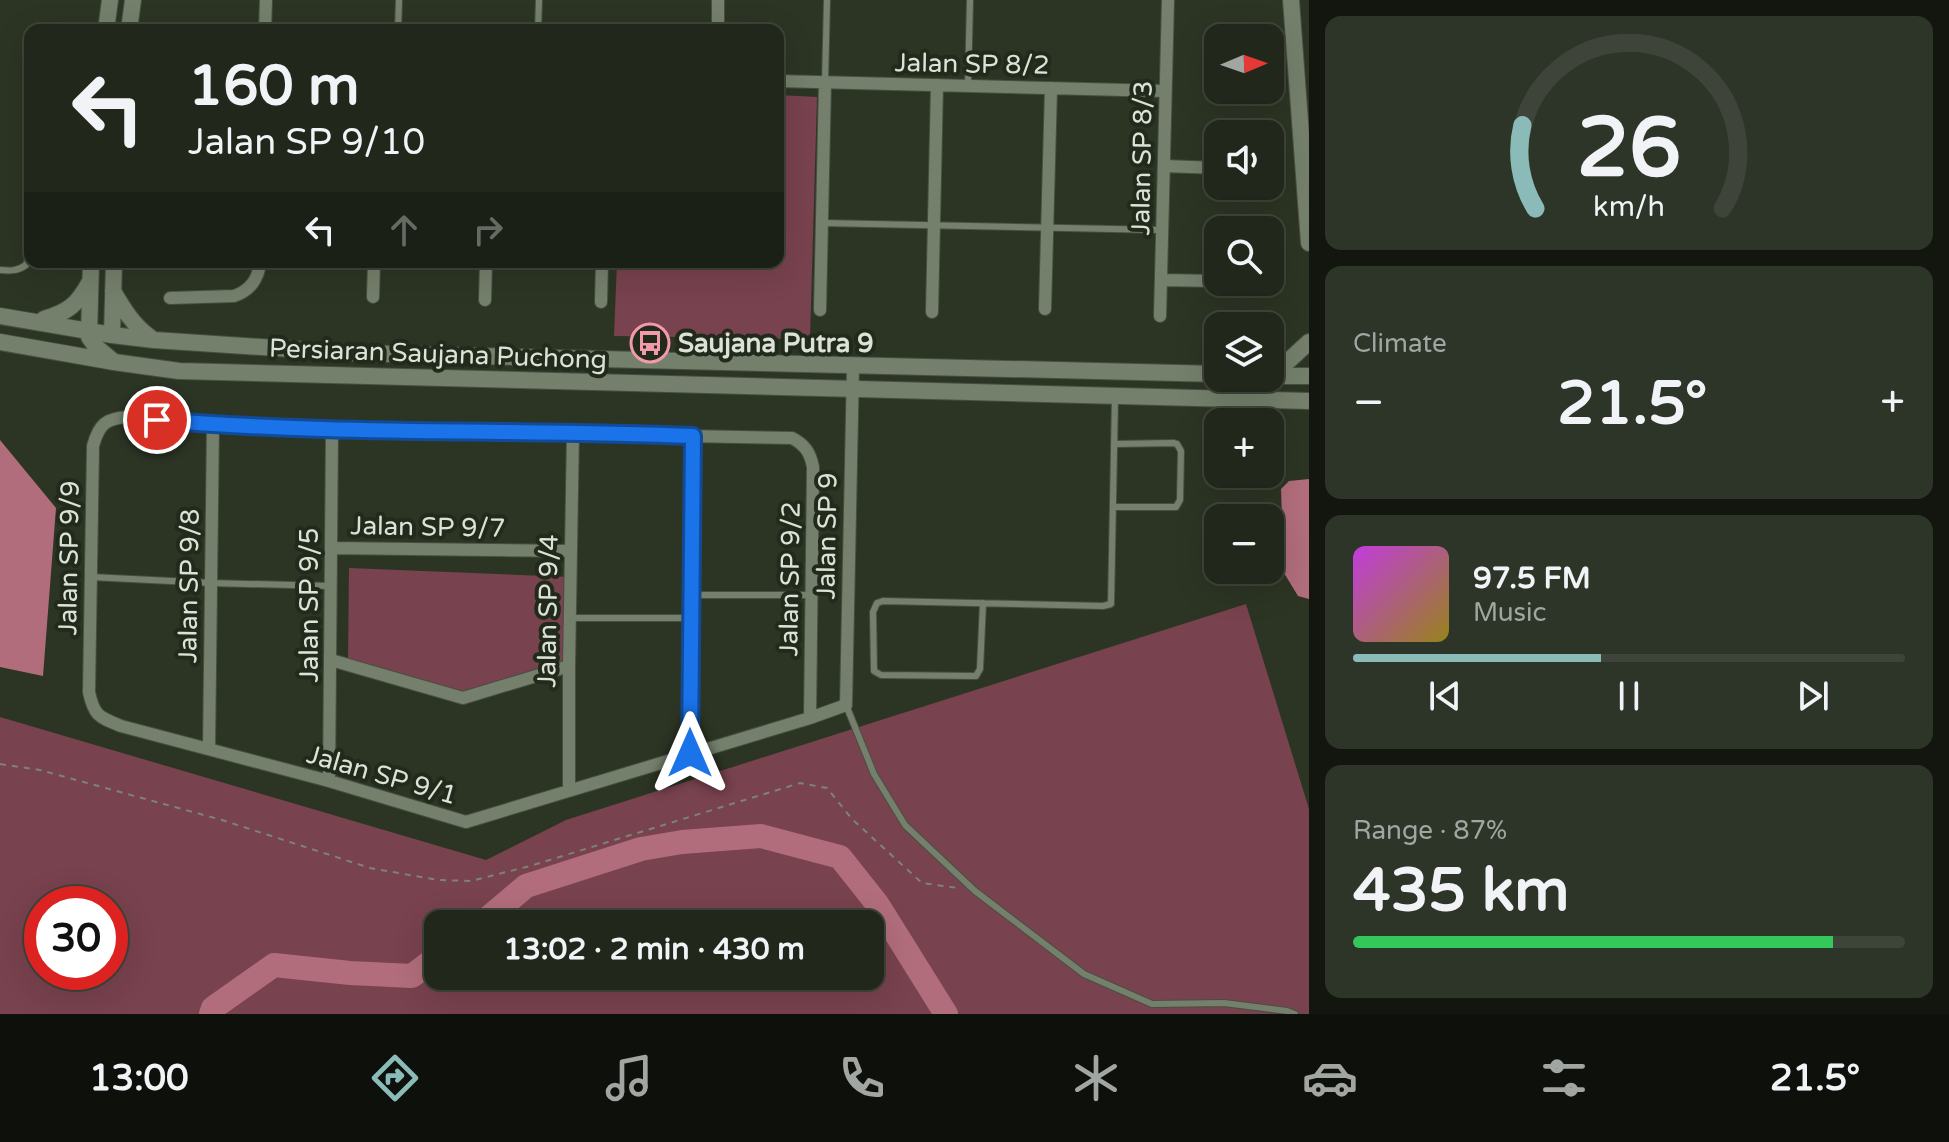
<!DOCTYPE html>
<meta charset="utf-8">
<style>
body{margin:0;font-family:"Varela Round",sans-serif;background:#2d3428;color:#f1f3f6;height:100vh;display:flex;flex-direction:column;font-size:30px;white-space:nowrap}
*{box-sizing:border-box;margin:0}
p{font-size:26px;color:#a2a6a3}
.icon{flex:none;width:44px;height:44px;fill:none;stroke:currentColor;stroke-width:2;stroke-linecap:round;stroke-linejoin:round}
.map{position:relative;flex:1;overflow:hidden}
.side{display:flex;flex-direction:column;gap:16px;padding:16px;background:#12160f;width:640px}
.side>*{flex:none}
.hud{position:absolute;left:24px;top:24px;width:760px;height:244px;border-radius:16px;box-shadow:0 8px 32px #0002,0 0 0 2px #3e443a;background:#21281b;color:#f1f3f6;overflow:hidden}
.needle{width:52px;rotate:88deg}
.tools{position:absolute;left:1204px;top:24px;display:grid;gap:16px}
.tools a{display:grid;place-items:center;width:80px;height:80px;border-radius:16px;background:#21281b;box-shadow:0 8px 32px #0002,0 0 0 2px #3e443a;font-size:40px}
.speed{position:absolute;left:24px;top:886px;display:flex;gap:16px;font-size:40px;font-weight:700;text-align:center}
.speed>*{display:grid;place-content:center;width:104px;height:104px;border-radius:50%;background:#21281b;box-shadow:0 8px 32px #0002,0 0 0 2px #3e443a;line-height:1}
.speed .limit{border:12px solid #d22;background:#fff;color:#111}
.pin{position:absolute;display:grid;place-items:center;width:68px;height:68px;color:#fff;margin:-34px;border:4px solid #fff;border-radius:50%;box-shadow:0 2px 8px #0007}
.me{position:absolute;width:88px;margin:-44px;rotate:0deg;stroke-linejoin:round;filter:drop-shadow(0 0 6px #0008)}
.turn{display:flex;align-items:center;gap:28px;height:168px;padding:0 32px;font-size:36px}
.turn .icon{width:104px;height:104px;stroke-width:2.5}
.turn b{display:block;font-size:56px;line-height:68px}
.lanes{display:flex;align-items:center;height:76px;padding:0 32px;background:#0003;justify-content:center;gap:40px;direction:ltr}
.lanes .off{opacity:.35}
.big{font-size:60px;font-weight:700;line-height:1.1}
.side .widget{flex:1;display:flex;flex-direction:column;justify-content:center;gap:12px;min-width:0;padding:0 28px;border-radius:16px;background:#2d3428}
.side .dial{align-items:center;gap:0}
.dial svg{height:208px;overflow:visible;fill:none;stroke:#3e443a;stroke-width:7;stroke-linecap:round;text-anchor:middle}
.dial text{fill:#f1f3f6;stroke:none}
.song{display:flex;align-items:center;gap:24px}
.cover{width:96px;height:96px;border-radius:12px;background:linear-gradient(135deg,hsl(290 70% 55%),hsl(50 70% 35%))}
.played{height:8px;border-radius:4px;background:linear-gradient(90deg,#8bbbb9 45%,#3e443a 45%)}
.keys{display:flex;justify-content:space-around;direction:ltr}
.heat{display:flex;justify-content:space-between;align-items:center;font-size:44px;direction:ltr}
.charge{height:12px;border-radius:6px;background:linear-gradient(90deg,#34c759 87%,#3e443a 0)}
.trip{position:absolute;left:424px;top:910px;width:460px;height:80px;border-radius:16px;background:#21281b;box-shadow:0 8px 32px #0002,0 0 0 2px #3e443a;font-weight:700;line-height:80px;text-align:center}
.dock{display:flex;height:128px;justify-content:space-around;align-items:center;background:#0d100b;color:#a2a6a3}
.dock .icon{width:56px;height:56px}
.dock .selected{color:#8bbbb9}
.dock b{font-size:36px;color:#f1f3f6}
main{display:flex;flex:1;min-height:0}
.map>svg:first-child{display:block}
</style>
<main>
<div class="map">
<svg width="1309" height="1014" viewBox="0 0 1309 1014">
<rect width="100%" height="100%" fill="#2c3524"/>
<path fill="#78424e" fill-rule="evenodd" d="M778,95L817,97L810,339L614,336L617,262H778Z
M349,568L569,577L566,664L468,694L348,660Z
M1246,604L1309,809V1014H0V717L486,860L566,820ZM42,904H110V972H42ZM438,924H870V976H438Z"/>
<path fill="#b16d7b" d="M0,440L56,508L43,676L0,667Z
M1309,479V599L1298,596L1284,573L1281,489L1289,481Z"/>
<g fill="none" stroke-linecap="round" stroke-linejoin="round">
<path stroke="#b16d7b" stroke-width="24" d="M481,924L526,886L641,849L682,842L761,836L840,857L878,905L946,1014
M211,1014L213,1008L274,965L350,973L412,976L438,956"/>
<g stroke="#484f42" stroke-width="8">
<path id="service" d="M398,30L399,0
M538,30L539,0
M825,83L827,0
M968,84L970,0
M822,223L1162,230
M0,270C10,271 18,271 26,265L30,252
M1114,507H1176L1180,500L1181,451L1177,444L1173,443L1115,444
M91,577L211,583L330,586
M692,595H812
M983,603L980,669L976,676L881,675L874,671L873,612L877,603L883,601L1103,606L1111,604L1115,398
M570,618H691
M846,705L874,774L905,825L975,891L1084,974L1152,1004L1224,1003L1287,1011L1295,1014"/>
</g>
<g stroke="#484f42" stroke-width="14">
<path id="minor" d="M265,30L266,0
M718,30V0
M778,81L1165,91
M1164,166L1218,168
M1161,280L1218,281
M1240,282H1253
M373,297L374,262
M170,298L234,296C250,291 259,278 260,262
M485,300L486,262
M601,302L602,262
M1045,309L1051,88
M820,310L825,83
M932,312L937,85
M1160,316L1168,0
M332,548L571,551
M331,660L463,698L569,666
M810,718L813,467C810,452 805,445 792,438L332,429L213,424L129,417C106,418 99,424 93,446L89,692C94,716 99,717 121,726L329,781L466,822L810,718L846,705L853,367
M209,749L213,424
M690,753L693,436
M329,781L332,429
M569,791V666L573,432"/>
</g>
<g stroke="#484f42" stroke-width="18">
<path id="tertiary" d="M1291,0L1309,243
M106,30L110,0
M129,30L133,0
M91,262L89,337L96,347L114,362
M113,291C124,310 133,325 151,338
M0,316L112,335L154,340L352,353L1218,374
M44,319C68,312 77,305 89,283
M112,335L114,262
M0,342L114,362L179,371L1309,401
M1270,371L1285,364L1309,342
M1270,376H1309"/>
</g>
<path stroke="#7c8476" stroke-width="2" stroke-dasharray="6 6" stroke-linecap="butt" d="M0,764L40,770L222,820L370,868L438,880L471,881L530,866L800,783L827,788L852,819L922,883L958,888"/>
<use href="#service" stroke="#75806c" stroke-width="6"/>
<use href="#minor" stroke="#75806c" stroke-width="12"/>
<use href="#tertiary" stroke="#75806c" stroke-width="16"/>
</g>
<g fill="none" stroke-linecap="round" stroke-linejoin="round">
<g stroke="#114b97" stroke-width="20">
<path id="route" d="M157,420C335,435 515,429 693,436L690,753"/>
</g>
<use href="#route" stroke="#1a73e8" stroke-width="14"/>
</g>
<defs>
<g id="bus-ring" transform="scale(2)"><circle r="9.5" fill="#222b1b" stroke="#f29aac" stroke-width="1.5"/><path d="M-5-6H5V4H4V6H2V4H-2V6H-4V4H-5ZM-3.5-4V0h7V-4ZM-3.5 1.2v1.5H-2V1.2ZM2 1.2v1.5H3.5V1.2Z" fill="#f29aac"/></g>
</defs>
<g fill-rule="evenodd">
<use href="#bus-ring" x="650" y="343"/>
</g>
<g text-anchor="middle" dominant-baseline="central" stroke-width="8" stroke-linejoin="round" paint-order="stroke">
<g font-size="26" fill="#dce2d8" stroke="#222b1b">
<text transform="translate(972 64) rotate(1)">Jalan SP 8/2</text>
<text transform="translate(1142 158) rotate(-89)">Jalan SP 8/3</text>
<text transform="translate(438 354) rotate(2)">Persiaran Saujana Puchong</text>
<text transform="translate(428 527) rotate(1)">Jalan SP 9/7</text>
<text transform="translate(827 536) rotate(-89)">Jalan SP 9</text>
<text transform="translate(69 558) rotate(-89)">Jalan SP 9/9</text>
<text transform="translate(790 579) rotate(-89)">Jalan SP 9/2</text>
<text transform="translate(189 586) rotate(-89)">Jalan SP 9/8</text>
<text transform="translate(309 605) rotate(-90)">Jalan SP 9/5</text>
<text transform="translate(548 611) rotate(-89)">Jalan SP 9/4</text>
<text transform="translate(382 775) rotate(16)">Jalan SP 9/1</text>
</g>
<g font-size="26" font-weight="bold" fill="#dce2d8" stroke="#222b1b" text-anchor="start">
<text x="678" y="343">Saujana Putra 9</text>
</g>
</g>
</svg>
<div class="tools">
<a><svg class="needle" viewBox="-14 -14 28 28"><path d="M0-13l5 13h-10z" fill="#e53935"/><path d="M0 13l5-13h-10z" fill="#a2a6a3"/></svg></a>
<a><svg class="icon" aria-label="sound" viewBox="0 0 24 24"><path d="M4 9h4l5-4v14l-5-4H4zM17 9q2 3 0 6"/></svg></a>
<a><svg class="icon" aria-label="search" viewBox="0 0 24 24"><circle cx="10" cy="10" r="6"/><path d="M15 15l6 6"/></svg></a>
<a><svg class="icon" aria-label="layers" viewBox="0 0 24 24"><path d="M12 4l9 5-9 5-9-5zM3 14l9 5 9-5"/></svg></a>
<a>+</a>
<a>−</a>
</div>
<div class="speed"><div class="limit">30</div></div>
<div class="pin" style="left:157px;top:420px;background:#d93025"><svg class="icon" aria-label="arrive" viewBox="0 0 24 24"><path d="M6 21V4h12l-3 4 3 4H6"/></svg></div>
<svg class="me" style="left:690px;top:753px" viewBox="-20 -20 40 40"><path d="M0-17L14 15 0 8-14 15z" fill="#1a73e8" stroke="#fff" stroke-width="4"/></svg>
<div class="trip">13:02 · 2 min · 430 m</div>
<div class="hud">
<div class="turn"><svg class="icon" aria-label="left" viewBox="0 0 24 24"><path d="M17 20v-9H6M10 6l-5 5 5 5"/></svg><div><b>160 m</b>Jalan SP 9/10</div></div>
<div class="lanes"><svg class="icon" aria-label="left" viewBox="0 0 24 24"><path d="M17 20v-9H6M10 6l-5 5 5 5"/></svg><svg class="icon off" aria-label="ahead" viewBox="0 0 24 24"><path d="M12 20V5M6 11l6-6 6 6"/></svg><svg class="icon off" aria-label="right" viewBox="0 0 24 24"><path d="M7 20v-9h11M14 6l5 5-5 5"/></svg></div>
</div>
</div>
<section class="side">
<div class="widget dial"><svg viewBox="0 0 100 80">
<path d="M14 69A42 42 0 1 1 86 69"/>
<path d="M14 69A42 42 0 0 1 9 37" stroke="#8bbbb9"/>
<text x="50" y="56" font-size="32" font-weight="700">26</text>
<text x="50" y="72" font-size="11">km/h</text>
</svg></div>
<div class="widget"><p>Climate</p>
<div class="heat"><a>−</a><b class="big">21.5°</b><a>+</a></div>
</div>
<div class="widget">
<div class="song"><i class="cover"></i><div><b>97.5 FM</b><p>Music</p></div></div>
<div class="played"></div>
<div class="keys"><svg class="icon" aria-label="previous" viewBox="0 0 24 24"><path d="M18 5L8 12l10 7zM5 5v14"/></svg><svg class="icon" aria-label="pause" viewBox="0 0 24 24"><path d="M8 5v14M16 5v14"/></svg><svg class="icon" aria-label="next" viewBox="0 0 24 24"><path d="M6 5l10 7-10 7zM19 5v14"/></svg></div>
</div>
<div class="widget"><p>Range · 87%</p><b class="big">435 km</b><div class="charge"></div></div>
</section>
</main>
<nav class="dock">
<b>13:00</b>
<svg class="icon selected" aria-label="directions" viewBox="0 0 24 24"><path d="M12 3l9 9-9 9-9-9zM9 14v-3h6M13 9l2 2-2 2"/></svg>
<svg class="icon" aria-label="music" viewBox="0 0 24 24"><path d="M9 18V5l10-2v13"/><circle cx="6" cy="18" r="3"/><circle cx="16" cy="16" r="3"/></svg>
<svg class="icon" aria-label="phone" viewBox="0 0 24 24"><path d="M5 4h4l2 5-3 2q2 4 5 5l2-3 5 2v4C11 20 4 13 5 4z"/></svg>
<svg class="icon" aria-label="climate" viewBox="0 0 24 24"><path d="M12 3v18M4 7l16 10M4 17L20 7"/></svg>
<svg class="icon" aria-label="car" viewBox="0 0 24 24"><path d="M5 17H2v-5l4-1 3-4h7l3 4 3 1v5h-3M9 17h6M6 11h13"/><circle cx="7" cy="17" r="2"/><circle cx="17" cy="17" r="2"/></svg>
<svg class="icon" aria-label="filters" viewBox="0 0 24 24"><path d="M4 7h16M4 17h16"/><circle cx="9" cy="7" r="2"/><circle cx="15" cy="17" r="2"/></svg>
<b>21.5°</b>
</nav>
